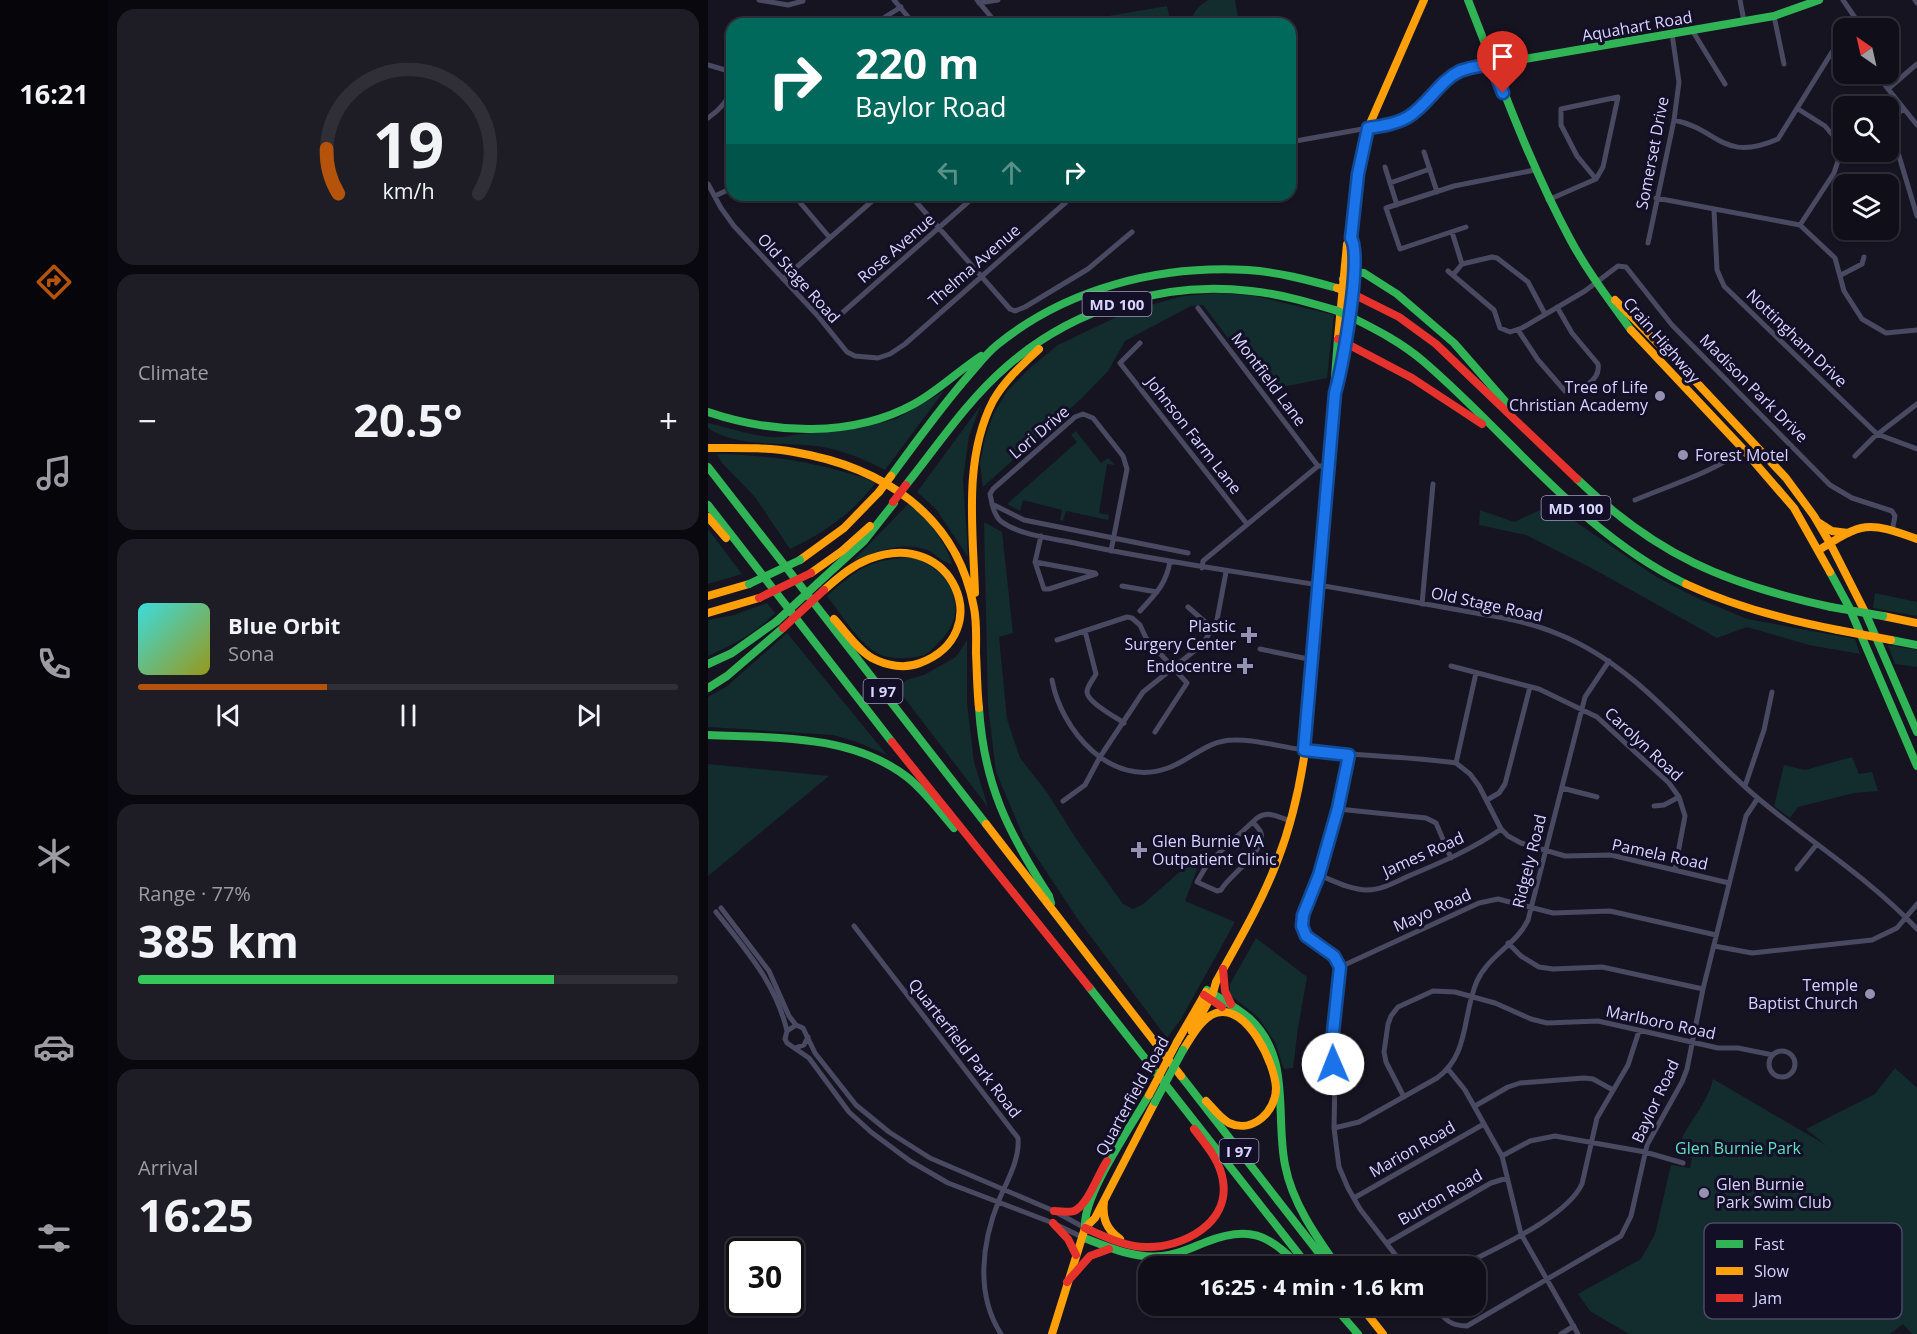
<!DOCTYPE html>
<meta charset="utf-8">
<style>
body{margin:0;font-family:"Open Sans",sans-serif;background:#1e1d26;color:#f1f3f6;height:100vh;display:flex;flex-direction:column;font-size:22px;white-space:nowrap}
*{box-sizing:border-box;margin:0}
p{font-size:20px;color:#9c9ca2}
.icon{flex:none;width:33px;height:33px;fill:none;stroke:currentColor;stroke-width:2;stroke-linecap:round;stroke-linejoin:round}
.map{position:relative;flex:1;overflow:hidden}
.details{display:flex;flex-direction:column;gap:9px;padding:9px;background:#09080e;width:600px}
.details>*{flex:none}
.hud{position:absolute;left:18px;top:18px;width:570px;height:183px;border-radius:18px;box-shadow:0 2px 4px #0004,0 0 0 2px #302f38;background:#00695c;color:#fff;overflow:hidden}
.needle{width:39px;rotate:326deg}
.tools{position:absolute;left:1125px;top:18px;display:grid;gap:12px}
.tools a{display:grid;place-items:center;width:66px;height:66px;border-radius:12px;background:#100f19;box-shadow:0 2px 4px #0004,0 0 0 2px #302f38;font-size:30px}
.speed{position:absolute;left:18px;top:1238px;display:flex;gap:12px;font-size:30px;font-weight:700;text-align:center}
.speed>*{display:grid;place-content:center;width:78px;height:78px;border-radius:50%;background:#100f19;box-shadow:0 2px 4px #0004,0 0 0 2px #302f38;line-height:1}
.speed .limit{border:3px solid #111;border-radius:9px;background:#fff;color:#111}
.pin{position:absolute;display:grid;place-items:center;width:51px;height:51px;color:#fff;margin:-62px -26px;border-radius:50% 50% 50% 0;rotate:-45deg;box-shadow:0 0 6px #0007}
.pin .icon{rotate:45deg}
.me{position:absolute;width:66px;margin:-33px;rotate:359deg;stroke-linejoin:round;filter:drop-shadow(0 0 4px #0008)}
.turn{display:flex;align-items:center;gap:21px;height:126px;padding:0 30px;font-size:27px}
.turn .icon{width:78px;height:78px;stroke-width:2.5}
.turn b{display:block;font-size:42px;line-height:51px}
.lanes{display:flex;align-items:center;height:57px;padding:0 30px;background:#0003;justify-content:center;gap:30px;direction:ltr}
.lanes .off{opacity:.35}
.big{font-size:45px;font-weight:700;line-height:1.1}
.details .tile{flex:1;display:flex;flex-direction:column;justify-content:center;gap:9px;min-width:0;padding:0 21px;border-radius:18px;background:#1e1d26}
.details .dial{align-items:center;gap:0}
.dial svg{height:156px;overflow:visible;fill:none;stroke:#302f38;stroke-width:7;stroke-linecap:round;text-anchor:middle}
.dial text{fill:#f1f3f6;stroke:none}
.song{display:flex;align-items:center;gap:18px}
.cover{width:72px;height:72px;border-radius:9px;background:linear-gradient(135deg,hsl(180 70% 55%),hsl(60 70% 35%))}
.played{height:6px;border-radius:3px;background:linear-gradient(90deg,#b45309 35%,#302f38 35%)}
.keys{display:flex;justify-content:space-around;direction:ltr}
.heat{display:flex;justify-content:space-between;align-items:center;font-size:33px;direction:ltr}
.charge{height:9px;border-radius:4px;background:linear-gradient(90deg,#34c759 77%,#302f38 0)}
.trip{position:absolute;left:430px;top:1256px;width:348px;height:60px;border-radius:18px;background:#100f19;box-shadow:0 2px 4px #0004,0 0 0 2px #302f38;font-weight:700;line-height:60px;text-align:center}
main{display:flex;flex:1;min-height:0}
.dock{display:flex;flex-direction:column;width:108px;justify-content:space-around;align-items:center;background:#06060a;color:#9c9ca2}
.dock .icon{width:42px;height:42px}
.dock .selected{color:#b45309}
.dock b{font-size:27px;color:#f1f3f6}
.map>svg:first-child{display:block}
</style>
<main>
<nav class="dock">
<b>16:21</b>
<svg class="icon selected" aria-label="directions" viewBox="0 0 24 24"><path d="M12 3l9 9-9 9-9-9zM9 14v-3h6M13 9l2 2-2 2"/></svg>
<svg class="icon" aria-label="music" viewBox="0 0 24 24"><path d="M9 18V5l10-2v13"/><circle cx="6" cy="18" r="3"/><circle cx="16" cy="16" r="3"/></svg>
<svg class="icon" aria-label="phone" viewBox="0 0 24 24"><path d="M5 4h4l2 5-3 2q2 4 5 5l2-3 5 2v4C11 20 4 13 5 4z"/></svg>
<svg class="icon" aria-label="climate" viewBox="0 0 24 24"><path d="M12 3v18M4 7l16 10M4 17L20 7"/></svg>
<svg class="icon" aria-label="car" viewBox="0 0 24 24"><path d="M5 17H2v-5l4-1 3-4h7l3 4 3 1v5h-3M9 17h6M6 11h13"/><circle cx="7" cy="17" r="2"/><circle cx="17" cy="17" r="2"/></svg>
<svg class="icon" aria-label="filters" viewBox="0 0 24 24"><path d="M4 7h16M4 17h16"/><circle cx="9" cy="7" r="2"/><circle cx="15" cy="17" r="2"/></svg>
</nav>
<section class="details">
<div class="tile dial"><svg viewBox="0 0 100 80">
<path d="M14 69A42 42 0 1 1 86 69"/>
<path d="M14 69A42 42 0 0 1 8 46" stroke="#b45309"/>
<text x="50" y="56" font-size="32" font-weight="700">19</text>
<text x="50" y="72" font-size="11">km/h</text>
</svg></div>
<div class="tile"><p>Climate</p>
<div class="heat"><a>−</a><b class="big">20.5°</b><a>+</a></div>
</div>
<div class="tile">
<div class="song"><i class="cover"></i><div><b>Blue Orbit</b><p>Sona</p></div></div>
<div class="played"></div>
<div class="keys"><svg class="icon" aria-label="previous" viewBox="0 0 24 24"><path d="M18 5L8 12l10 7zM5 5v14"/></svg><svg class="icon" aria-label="pause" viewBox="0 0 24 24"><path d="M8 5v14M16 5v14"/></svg><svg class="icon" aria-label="next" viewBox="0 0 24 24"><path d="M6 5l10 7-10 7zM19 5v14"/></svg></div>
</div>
<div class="tile"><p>Range · 77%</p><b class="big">385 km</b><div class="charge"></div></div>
<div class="tile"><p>Arrival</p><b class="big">16:25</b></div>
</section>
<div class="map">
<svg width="1209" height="1334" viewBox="0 0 1209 1334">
<rect width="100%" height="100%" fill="#161421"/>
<path fill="#132c2d" d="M500,0H527L531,24H483C484,12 491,6 500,0Z
M459,6L463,24H384L389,18Z
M511,293L547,296L626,315L619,378L559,390L495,305L483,306L417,341L400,371L373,399L275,487L272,463L277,438L285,415L299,391L323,367L350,345L421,311L475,296Z
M236,391L177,470C158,460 137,451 115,447C80,441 29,449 0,428V423C23,428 63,443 84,435L153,428L188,419Z
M273,405L261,436L255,479L260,557L228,509L209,492Z
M368,431L393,463L400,458L407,465L399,464L391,513L401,515L400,520L358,511L355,521L352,520L354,510L315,500L312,511L299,504L369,442L363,435Z
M9,454C66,455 114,463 168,482C145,513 116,533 82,549L47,497L14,463Z
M201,503C220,521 237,539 244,564C234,563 228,553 219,550C193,541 170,551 145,561Z
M843,505L947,576L987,597L1039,619L1147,639L1152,654L1101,645L1039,627L1009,638L889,571L818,535L771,525L772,510L806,522Z
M276,522L294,532L305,633L291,637L299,719L312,758L338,791L369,840L415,904L425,909L434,905L483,862L489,869L477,901L527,922L473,1019L459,1038L369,918L316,838L288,772L280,706Z
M0,529L34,574L0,584Z
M202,557C243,568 265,611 230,643C226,647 221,653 216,655C212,657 204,657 198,658C190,659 179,658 171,654C150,643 134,615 119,596C150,568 159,561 202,557Z
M1167,593L1209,602V616L1165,608Z
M59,603L67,613C48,633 25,645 0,656V620L26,615Z
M79,633L179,755L149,742L125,735L0,727V697L18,687Z
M259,640V703L266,762L280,807L191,691L198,680L216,675L248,657Z
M1180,645L1209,650V667L1187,664Z
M1144,757L1151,774L1164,772L1170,791L1146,793L1090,807L1082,818L1066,806L1076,765L1097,770Z
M0,764L121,776L0,876Z
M548,938L599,977L590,1028L585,1068L576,1069L567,1042L550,1017L522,995V984Z
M1187,1068L1209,1088V1334H1204L1195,1324L1182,1334H921L882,1311L870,1294L933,1259L947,1234L963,1165L982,1168L984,1158L968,1155C974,1127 999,1107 1005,1079L1118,1145L1098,1129L1167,1094Z"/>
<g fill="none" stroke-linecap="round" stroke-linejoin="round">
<path stroke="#4a4962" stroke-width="5" d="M51,0L80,5L95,1
M186,0L206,24
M269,0L289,24
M1032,0L1036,21
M1135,0L1154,28
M1207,0L1209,3
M271,3L290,0
M1066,16L1076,64
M166,24L193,7
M984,30L1017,84
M0,65L24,72
M1168,74L1209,125
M1180,89L1209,64
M910,97L895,167L888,179L869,156L853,125V109Z
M1090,109L1117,126L1128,139L1132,155L1126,173L1092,225
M1196,109L1185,117L1182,126L1209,216
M0,118C10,111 20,101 24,89
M966,120C1012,130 1015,163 1070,139L1124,52L1136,48
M582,142L660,128
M716,152L729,192
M677,167L689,205
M682,183L722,169
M0,184L13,208L26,226L109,315L139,352L147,356L170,358L182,354L197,344L366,195
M202,195L302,309L307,311L317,307L380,269L424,232
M7,196L24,188
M948,198L1092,225L1127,258L1136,291L1154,319L1178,333L1209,330
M90,200L122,238
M840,200L888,179
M1006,210L1009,270L1016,286L1169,434L1209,449
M758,227L692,249L678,208L746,186L827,170
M744,232L754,264
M940,243L966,120L971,82L964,34
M740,271L786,310L792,328L802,332L814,328L877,291L910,266L918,267L964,325L1122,485L1144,498L1184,511L1187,516L1184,531
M745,275L754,264L784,257L789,258L820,282L837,314
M1133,275L1154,264L1156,257
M75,279L171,195
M490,308L610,466
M125,321L268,195
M810,330L830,360L857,391C872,391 893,381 890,364L864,333L849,307
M432,343L412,363L539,524
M1147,456L1166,437L1209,404
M927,500C957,487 1012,470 1035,449
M284,504L316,520L480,553
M333,536L327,562L336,589H341L388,574
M403,551L419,469L415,456L385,418L375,414L367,417L285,489L282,494C284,504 286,516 294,522C313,536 349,539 371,544C468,565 565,576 662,594C695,600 729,606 762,612C792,617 822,622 850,634C933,667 985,744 1052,800C1104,843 1162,879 1209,929
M327,562L387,573
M494,568L495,561L610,466H621
M414,586L449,592
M714,604L725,484
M480,607L505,629
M432,611C448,593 457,586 462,562
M377,631L388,674C385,680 379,686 379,692C379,702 407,717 416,723
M349,640L419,617L424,618L432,625L438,638L479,683L447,732
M552,649L605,660
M743,666L831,689L889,717L961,783L971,797L977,816L967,869
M344,680C353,730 403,789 460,768C483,760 499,740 526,740C550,739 574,748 598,750C648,756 698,756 748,763L762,774L771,786L793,829L800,836L813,843L857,856L903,855L1021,883
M641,755C632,800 623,846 606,889C600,903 590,918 596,932C602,948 624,949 632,967L623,1051L627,1078L626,1128L631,1167L640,1188L652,1209L696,1266
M748,763L768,673
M1037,786L1056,730L1064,692
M854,788L889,797
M779,800L791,793L797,784L822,687
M355,801L377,785L392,757L435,692L495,644L509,620L518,572
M946,806L956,805L971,797
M630,809L718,818L728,823L743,858
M545,822C547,825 552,829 553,833C558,852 521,875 513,890L509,891L489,882L500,863L549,818C561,810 570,817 582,821
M1089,869L1109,844
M611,875C626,881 643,890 659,890C675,890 689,881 703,875C734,862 765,849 793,829
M13,908L61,971L81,1016L88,1025
M8,912C37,949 68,983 79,1031
M146,926L310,1138C312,1159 299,1181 291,1200C274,1242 267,1294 293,1334
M800,943L813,956L831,967L845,969L894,967L995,989
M1006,946L1044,953L1164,940L1189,928L1209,904
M632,967L771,903L790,899L845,913L902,911L1008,935
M87,1048L96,1045L100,1037
M1061 1064a13 13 0 1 1 26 0a13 13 0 1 1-26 0Z
M740,1069L757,1090L794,1156L813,1234L870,1334
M696,1097L678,1062L676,1052L680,1024L683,1016L690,1007L725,991L747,992L787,1003L823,1019L839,1023L890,1021L1010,1048H1030L1065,1055
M767,1106L800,1087L812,1083L876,1078L885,1079L905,1090
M626,1128L651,1122L729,1078C762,1054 754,1015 769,981C781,955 809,944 820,920L877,697L901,661
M794,1156L822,1141L847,1136L937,1152L975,1163
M646,1198L776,1124
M374,1237L345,1223L240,1183L202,1161L163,1132L141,1112L101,1058L79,1043L77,1039L79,1031L88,1025L95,1028L107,1053L148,1105L181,1132L222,1158L346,1211L377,1228
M679,1243L783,1183L799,1178
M754,1266C787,1248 858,1218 874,1184L889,1118L920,1065L931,1031
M725,1305C736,1318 741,1326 759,1326L913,1236L923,1216L939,1145L974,1082L979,1069L995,989L1038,816L1050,798
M853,1334L866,1326"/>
<path stroke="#30b455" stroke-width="8" d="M760,0C792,81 821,163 862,239C879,271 902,301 923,330
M660,128C675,125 692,123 705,114C724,100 737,79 759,69L1066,16L1111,0
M635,279L646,272L656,273L689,294L746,343L802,407
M645,318C669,330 694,343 715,361C803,436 871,532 978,584
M0,412C65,434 144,438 206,404C230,391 250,371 273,356
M0,467L278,824
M183,476C208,442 233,407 261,375C270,365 278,354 289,345C359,288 451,265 540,270C570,272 600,280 629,288
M869,479C948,555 1017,584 1123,607
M198,485C230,445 259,401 298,367C364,309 455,280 543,291C572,294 599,302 627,310
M0,505L184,742
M1122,572L1141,607L1209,766
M110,583L156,541L186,503
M1157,612L1209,732
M607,638L630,338
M1183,640L1209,645
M0,664L24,653L69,621
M0,688L19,676L75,628
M271,708C276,785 300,832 341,896L343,903
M0,735C67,738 143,734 199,777C217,791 231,811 246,828
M381,987L600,1266
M499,990C513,999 528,1007 541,1018C584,1057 567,1114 577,1165C584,1202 607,1235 629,1266
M473,1076L621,1266
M377,1228C374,1196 424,1125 441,1095
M374,1237C400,1247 426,1259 454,1256C469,1255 483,1248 498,1242C540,1225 561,1234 591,1266
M625,1305L650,1334"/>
<path stroke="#ff9f0a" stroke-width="8" d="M907,300L991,385L1078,478L1106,516L1123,545L1157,612
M923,330L1035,449L1086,508L1122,572
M630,338L639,244L643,238L650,174L660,128L716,0
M630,383C635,358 655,256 643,238
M0,448C29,448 58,447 86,452C175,467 249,515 266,608C269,623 268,638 268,653C269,672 269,690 271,708
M0,517L18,538
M1110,522L1124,531L1140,533
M1111,550C1155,522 1159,521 1209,539
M92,560L136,528L171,492
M103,573L134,551L162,526
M978,584C1027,607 1078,620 1130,630
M116,590C130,578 143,566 161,559C245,526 290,634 212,663C197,669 179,666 164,658C149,649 138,632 126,619
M267,593C265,530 255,459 285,401C297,380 314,365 331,349
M0,596L41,584
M0,613L51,598
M1175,616L1209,623
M278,824L473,1076
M484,1032L505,993L508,982C530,942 554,902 570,859C597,789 603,712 607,638
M469,1042L498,992
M475,1050C483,1038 493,1018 508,1013C539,1003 567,1064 568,1088C568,1111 545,1134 521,1123C512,1118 505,1108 498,1101
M396,1201C394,1218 398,1229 412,1239
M652,1305L675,1334
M344,1334L377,1228L387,1218L447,1102"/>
<path stroke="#e5322d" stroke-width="8" d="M647,295L691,317L728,344L869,479
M630,339L704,378L774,424
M184,742L381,987
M515,969L517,991L523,1004
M496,995L514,1007
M346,1211C353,1211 360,1213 366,1211C380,1205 390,1174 399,1161
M345,1223L360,1239L368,1255
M377,1228C396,1236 417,1247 438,1247C475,1248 522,1223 515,1181C512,1160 498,1145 486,1129
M359,1282L382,1256L401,1249"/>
<path stroke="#30b455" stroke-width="8" d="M627,310L645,318
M41,584L92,560
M1123,607L1175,616
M69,621L110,583
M447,1102L475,1050"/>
<path stroke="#ff9f0a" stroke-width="8" d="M629,288L647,295
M171,492L183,476
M1130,630L1183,640
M441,1095L469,1042"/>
<path stroke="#e5322d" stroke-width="8" d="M185,502L198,485
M51,598L103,573
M75,628L116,590"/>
</g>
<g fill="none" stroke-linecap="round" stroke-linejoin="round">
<g stroke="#114b97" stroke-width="15">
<path id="route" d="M625,1064L623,1051L632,967L626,956L598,936L594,926L595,915L611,875L630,808L641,755L596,750L627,393C634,368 655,256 643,238L650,174L660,128C674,126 688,124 700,117C720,105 731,81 752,71C762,67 773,66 784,64L795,93"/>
</g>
<use href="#route" stroke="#1a73e8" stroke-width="10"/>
</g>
<g fill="#9591b1" stroke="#130f26" stroke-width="2">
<circle cx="952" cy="396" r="6"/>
<circle cx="975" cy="455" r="6"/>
<path d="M538 626h6v6h6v6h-6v6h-6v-6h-6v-6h6z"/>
<path d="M534 657h6v6h6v6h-6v6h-6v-6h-6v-6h6z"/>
<path d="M428 841h6v6h6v6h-6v6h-6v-6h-6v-6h6z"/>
<circle cx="1162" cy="994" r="6"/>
<circle cx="996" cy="1193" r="6"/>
</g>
<g text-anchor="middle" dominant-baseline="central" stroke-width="6" stroke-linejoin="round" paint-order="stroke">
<g fill="#130f26" stroke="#9e99be" stroke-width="1.5">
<rect x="374.5" y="292" width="69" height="24" rx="4.5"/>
<rect x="833.5" y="496" width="69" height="24" rx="4.5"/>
<rect x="155.5" y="679" width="39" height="24" rx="4.5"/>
<rect x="511.5" y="1139" width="39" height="24" rx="4.5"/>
</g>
<g font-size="15" font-weight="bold" fill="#d9d4ff">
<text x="409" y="304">MD 100</text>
<text x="868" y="508">MD 100</text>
<text x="175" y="691">I 97</text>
<text x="531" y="1151">I 97</text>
</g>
<g font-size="16" fill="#d9d4ff" stroke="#130f26">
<text transform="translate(929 26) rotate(-10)">Aquahart Road</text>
<text transform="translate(944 153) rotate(-79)">Somerset Drive</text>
<text transform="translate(188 248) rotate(-41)">Rose Avenue</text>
<text transform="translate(266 265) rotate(-41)">Thelma Avenue</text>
<text transform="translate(91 278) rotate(48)">Old Stage Road</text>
<text transform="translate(1089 338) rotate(44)">Nottingham Drive</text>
<text transform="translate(954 340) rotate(49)">Crain Highway</text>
<text transform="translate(561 379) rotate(53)">Montfield Lane</text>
<text transform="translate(1046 388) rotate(45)">Madison Park Drive</text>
<text transform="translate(331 432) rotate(-40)">Lori Drive</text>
<text transform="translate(486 435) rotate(52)">Johnson Farm Lane</text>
<text transform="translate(779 604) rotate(12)">Old Stage Road</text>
<text transform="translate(936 744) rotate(43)">Carolyn Road</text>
<text transform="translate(715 854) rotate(-24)">James Road</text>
<text transform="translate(952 854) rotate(12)">Pamela Road</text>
<text transform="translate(821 861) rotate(-76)">Ridgely Road</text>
<text transform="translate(724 910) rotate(-24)">Mayo Road</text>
<text transform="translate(953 1022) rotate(12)">Marlboro Road</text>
<text transform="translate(257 1048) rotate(52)">Quarterfield Park Road</text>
<text transform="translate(424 1096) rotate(-61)">Quarterfield Road</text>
<text transform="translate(947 1101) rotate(-65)">Baylor Road</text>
<text transform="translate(704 1149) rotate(-30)">Marion Road</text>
<text transform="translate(732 1197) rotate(-30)">Burton Road</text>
</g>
<g font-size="16" fill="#d9d4ff" stroke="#130f26" text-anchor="end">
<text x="940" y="387">Tree of Life<tspan x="940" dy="18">Christian Academy</tspan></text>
<text x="987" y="455" text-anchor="start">Forest Motel</text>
<text x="528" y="626">Plastic<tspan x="528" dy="18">Surgery Center</tspan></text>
<text x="524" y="666">Endocentre</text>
<text x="444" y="841" text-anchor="start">Glen Burnie VA<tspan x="444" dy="18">Outpatient Clinic</tspan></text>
<text x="1150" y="985">Temple<tspan x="1150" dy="18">Baptist Church</tspan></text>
<text x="1008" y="1184" text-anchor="start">Glen Burnie<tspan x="1008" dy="18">Park Swim Club</tspan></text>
</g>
<g font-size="16" fill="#5fe0c0" stroke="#130f26">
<text x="1030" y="1148">Glen Burnie Park</text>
</g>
</g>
<rect x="996" y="1223" width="198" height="96" rx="9" fill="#130f26" stroke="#4e4a67" stroke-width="1.5"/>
<rect x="1008" y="1240" width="27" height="8" fill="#30b455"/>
<rect x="1008" y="1267" width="27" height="8" fill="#ff9f0a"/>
<rect x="1008" y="1294" width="27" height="8" fill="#e5322d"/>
<g font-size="16" fill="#d9d4ff">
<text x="1046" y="1250">Fast</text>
<text x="1046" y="1277">Slow</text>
<text x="1046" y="1304">Jam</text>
</g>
</svg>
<div class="tools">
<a><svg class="needle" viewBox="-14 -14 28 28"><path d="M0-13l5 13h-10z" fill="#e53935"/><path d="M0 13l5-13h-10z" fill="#9c9ca2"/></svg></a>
<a><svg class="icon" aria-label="search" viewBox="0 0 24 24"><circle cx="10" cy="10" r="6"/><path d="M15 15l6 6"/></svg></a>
<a><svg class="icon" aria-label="layers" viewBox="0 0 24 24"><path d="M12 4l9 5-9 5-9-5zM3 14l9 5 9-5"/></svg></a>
</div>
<div class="speed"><div class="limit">30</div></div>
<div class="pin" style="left:795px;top:93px;background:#d93025"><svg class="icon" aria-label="arrive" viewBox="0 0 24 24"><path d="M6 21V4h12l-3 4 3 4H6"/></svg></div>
<svg class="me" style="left:625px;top:1064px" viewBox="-20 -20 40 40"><circle r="19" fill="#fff"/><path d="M0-13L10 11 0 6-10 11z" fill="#1a73e8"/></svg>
<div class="trip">16:25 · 4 min · 1.6 km</div>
<div class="hud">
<div class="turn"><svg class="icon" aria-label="right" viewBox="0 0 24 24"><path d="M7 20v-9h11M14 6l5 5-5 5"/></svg><div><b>220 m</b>Baylor Road</div></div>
<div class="lanes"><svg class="icon off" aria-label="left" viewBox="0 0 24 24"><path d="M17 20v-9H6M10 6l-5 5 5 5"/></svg><svg class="icon off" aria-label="ahead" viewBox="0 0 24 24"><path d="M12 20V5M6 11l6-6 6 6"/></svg><svg class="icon" aria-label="right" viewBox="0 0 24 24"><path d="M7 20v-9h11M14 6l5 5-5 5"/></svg></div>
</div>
</div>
</main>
